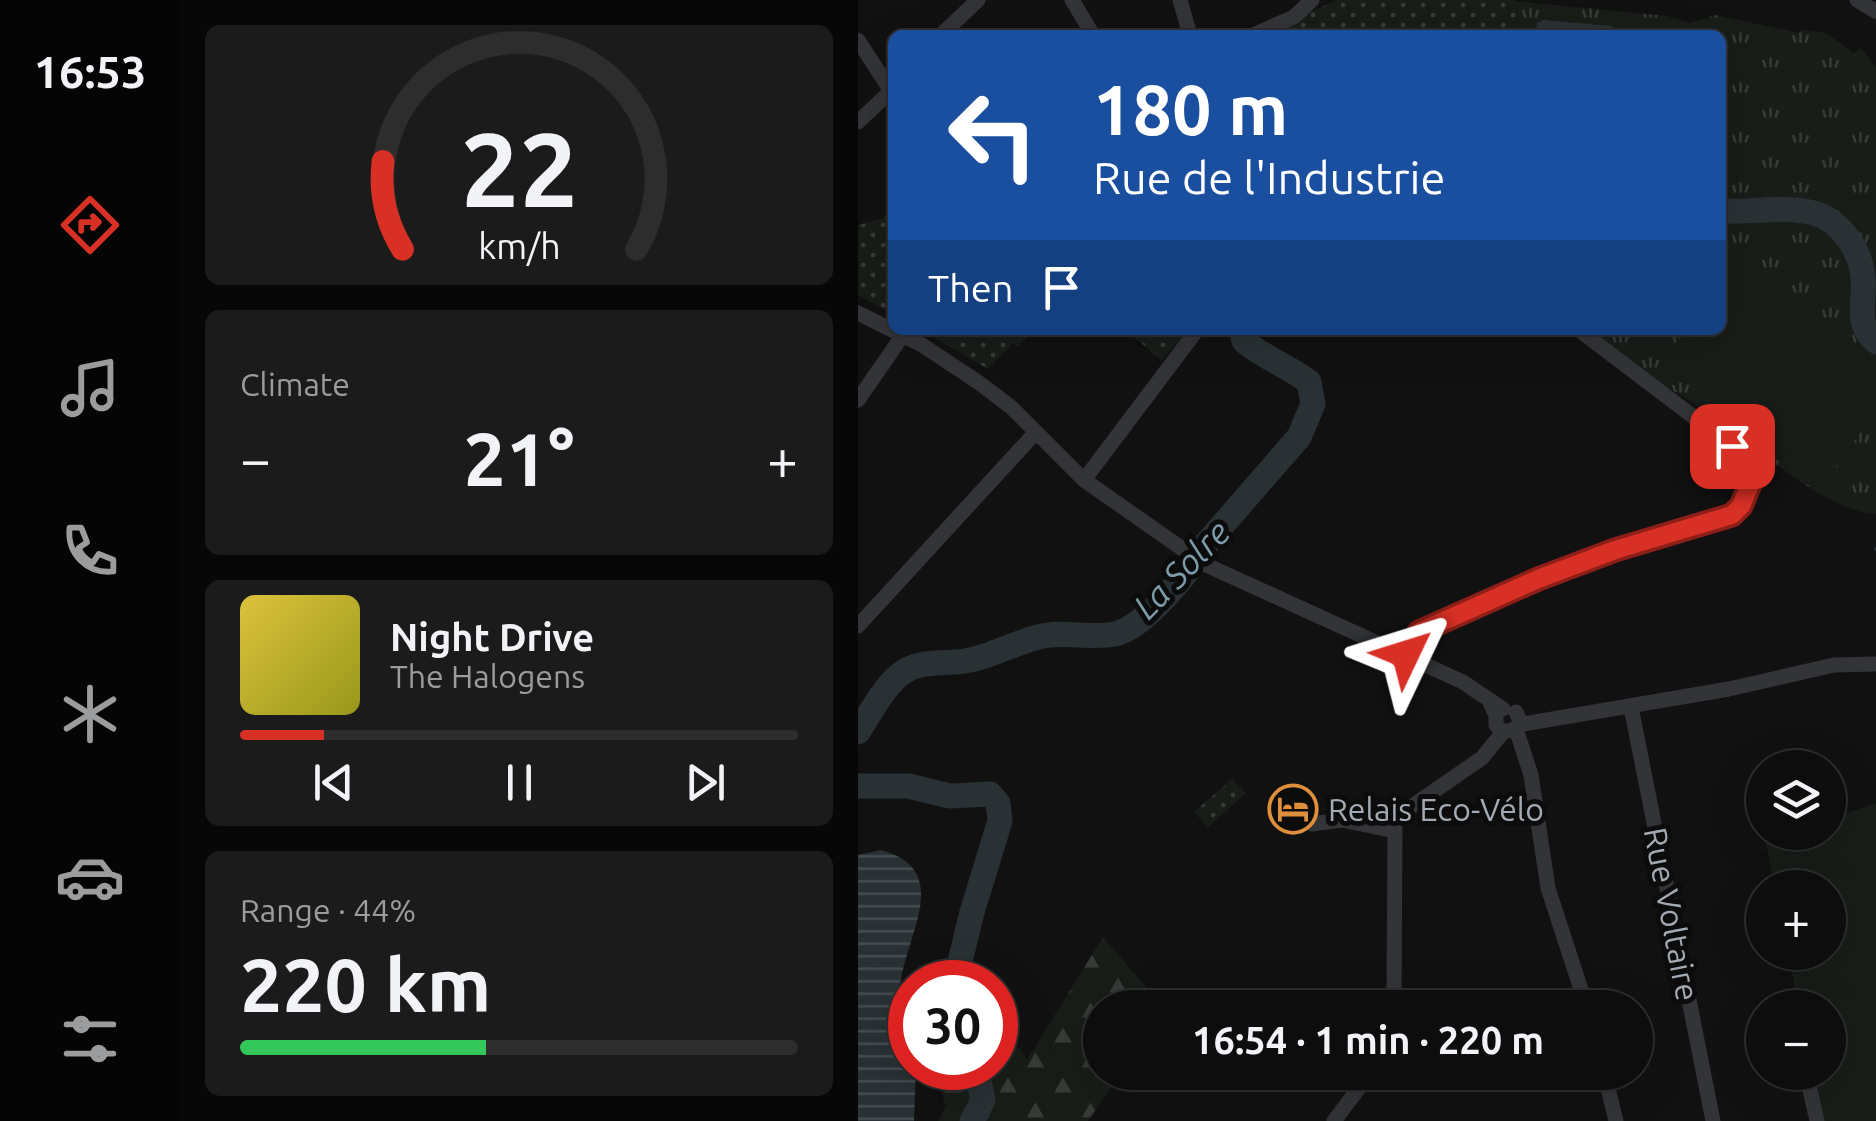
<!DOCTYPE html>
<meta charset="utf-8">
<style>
body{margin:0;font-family:Ubuntu,sans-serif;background:#1b1b1c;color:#f1f3f6;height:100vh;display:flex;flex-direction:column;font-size:38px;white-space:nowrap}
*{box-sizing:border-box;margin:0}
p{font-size:32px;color:#9a9c9e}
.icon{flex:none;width:55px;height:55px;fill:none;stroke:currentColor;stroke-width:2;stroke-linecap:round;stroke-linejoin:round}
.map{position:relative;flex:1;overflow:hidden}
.sheet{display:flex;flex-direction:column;gap:25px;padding:25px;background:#070708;width:678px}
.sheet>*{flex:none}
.guide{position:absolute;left:30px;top:30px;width:838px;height:305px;border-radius:15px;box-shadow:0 10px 40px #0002,0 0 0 2px #2d2d2e;background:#1a4fa0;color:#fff;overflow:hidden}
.controls{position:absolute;left:888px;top:750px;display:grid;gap:20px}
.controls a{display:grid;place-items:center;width:100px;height:100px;border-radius:50%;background:#0d0d0e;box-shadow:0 10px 40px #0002,0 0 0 2px #2d2d2e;font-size:50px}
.speed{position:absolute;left:30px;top:960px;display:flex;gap:20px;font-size:50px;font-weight:700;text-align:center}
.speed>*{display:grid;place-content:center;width:130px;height:130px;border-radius:50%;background:#0d0d0e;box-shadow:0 10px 40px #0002,0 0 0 2px #2d2d2e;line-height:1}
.speed .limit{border:15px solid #d22;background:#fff;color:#111}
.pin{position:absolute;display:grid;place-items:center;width:85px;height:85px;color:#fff;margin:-42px;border-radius:20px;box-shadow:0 5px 15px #0006}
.me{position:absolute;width:110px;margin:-55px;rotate:49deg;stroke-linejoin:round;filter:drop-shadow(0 0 8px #0008)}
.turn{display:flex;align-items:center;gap:35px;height:210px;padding:0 40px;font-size:45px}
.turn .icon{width:130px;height:130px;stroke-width:2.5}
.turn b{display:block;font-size:70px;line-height:85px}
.then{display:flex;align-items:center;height:95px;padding:0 40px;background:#0003;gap:20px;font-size:38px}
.big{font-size:75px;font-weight:700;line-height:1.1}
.sheet .widget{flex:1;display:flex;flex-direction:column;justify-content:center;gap:15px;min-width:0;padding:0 35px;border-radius:15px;background:#1b1b1c}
.sheet .dial{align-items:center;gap:0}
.dial svg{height:260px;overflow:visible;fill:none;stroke:#2d2d2e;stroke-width:7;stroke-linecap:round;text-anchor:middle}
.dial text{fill:#f1f3f6;stroke:none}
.song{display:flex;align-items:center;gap:30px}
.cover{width:120px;height:120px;border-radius:15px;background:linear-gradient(135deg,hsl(50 70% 55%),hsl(60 70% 35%))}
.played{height:10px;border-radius:5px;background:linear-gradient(90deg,#d93025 15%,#2d2d2e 15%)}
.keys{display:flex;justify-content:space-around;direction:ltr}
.heat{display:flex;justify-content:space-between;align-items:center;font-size:55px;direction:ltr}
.charge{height:15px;border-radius:8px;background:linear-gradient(90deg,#34c759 44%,#2d2d2e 0)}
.trip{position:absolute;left:225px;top:990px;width:570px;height:100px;border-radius:50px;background:#0d0d0e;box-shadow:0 10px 40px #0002,0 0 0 2px #2d2d2e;font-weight:700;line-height:100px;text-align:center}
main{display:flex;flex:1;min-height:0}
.menu{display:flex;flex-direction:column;width:180px;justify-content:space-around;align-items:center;background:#050506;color:#9a9c9e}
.menu .icon{width:70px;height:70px}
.menu .current{color:#d93025}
.menu b{font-size:45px;color:#f1f3f6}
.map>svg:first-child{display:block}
</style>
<main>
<nav class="menu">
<b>16:53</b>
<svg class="icon current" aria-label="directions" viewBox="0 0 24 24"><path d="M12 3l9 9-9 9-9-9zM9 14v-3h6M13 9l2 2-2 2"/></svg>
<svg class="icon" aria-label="music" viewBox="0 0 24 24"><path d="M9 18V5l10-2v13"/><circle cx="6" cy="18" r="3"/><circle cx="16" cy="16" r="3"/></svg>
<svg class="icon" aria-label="phone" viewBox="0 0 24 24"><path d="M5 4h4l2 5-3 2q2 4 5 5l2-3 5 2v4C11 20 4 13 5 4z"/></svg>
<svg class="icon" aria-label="climate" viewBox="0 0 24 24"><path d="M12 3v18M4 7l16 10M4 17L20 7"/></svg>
<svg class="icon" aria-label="car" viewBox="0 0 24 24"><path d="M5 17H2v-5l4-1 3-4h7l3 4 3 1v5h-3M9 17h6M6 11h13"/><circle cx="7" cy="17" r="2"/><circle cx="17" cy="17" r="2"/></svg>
<svg class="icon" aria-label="filters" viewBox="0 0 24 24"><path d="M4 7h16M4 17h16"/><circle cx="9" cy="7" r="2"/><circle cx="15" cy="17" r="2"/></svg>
</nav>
<section class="sheet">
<div class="widget dial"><svg viewBox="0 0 100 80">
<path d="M14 69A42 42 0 1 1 86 69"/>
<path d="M14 69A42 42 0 0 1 8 42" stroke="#d93025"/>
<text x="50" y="56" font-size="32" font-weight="700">22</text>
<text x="50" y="72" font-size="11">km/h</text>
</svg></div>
<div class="widget"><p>Climate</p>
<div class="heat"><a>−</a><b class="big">21°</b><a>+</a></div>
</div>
<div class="widget">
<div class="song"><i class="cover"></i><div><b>Night Drive</b><p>The Halogens</p></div></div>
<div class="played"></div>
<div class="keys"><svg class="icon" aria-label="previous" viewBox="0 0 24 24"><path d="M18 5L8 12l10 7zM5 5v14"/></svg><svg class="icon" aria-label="pause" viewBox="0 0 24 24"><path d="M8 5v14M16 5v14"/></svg><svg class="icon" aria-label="next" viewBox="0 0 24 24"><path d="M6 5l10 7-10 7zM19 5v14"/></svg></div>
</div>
<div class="widget"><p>Range · 44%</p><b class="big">220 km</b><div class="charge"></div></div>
</section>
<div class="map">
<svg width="1019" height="1121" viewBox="0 0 1019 1121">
<defs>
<pattern id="grass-tufts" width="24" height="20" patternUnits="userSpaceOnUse" patternTransform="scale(2.5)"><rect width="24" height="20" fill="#181d18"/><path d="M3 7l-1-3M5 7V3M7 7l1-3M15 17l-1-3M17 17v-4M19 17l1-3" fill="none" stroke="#373b37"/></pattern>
<pattern id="forest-firs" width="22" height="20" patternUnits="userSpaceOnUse" patternTransform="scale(2.5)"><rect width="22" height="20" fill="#181d18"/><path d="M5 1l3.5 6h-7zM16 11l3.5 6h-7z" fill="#373b37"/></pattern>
<pattern id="park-dots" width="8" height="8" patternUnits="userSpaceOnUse" patternTransform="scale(2.5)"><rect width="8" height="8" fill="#181d18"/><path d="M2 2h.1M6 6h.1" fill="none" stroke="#373b37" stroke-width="1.8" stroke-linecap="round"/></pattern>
<pattern id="water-rules" width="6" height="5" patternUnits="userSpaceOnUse" patternTransform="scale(2.5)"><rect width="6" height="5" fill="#293135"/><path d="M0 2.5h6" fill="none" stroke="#454c50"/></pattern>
</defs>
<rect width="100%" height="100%" fill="#111112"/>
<path fill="url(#grass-tufts)" d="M657,1L809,16L831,23L858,15L940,33L945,30L968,33L996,53L1002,47L1018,67V514C966,513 883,433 837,404C799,381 763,359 730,330H862V35H662Z"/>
<path fill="url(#forest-firs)" d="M245,937L305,1007L242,1008V1072L263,1073L230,1121H80L88,1107L76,1068H138V1015L169,1060Z"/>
<path fill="url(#park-dots)" d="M479,0H657L662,35H403Z
M35,211V314L0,295V225L23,219Z
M63,330H175L160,347L155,343L130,369Z
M267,330H330L304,360Z
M374,779L388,793L350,827L336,812Z"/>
<path fill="#181d18" d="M878,261L1018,364V411L968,481L805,362L828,330H862L863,282Z
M1018,803V1121H964L954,1073L970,1072V1008L941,1007L930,953L970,952V888L917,887L907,840L929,833L970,832V819Z"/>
<path fill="url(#water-rules)" d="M685,20L754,26L758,35H677L679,23Z
M23,850C99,871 44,939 42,990C41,1016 52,1041 52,1068H58L56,1121H0V855Z"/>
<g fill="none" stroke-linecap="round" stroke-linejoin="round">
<path stroke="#293135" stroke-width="4" d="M1018,549H1019"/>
<path stroke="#293135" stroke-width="25" d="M862,211C892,213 927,205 956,213C982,220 1003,251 1005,277C1008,301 995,324 1019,342
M0,732C13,713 27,683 47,671C65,660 88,664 107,661C133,657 156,643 180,637C205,630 232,639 257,634C286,628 334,569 348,544L441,437L455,404L451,382C430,366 406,358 386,341L384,330
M0,786H50L92,796L132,794L140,803L142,821L114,912L97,982
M114,1121L125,1100L118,1068"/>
<path stroke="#323437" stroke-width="15" d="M214,0L235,35
M322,0L332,35
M999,0L1019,12
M83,35L120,0
M395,35L436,17L454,0
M0,40L33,91
M0,122L35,89
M0,313L64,345L120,382L153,407L226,480L346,564L605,682L645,709
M0,400L45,335
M226,480L339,330
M0,626L178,432
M548,654L561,632L680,579L757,550L874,515L883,507L893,482L890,470L874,446L721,330
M631,700L638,716V725L645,732L658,729L662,721L658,712
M773,707L855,1121
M660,725L871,689L976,665L1019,664
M658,729L673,775L690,888L729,1008
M454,824L484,820L537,831
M536,1008L537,818L624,758L645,732
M746,1072L758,1121
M952,1090L959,1121
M476,1121L513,1072"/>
</g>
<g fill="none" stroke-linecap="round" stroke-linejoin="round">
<g stroke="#8d1f18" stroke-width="25">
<path id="route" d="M548,654L561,632L680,579L757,550L874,515L883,506L893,482L884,457L874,446"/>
</g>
<use href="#route" stroke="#d93025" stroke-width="18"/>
</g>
<defs>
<g id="hotel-ring" transform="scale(2.5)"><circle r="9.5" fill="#0c0c0d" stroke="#df8e3c" stroke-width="1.5"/><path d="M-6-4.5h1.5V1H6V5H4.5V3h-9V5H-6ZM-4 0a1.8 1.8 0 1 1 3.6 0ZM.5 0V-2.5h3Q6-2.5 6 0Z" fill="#df8e3c"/></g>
</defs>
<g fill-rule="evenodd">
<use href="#hotel-ring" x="435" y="809"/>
</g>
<g text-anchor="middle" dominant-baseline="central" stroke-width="10" stroke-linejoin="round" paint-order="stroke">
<g font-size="32" fill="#a4aab2" stroke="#0c0c0d" text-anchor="start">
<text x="470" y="809">Relais Eco-Vélo</text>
</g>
<g font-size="32" fill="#a4aab2" stroke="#0c0c0d">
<text transform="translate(814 914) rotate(79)">Rue Voltaire</text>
</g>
<g font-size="35" font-style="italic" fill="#7d9caa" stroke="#0c0c0d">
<text transform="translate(323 569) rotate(-46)">La Solre</text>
</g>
</g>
</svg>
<div class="controls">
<a><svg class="icon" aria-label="layers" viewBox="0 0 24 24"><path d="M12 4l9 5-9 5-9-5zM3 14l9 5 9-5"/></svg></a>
<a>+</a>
<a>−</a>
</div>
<div class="speed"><div class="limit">30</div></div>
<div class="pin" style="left:874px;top:446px;background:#d93025"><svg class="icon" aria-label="arrive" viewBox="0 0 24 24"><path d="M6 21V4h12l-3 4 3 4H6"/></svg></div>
<svg class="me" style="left:548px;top:654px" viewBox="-20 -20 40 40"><path d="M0-17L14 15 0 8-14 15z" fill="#d93025" stroke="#fff" stroke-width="4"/></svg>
<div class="trip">16:54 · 1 min · 220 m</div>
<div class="guide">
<div class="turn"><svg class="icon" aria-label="left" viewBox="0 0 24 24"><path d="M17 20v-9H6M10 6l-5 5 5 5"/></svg><div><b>180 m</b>Rue de l'Industrie</div></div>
<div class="then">Then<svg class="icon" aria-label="arrive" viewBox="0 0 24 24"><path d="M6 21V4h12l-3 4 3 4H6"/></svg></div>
</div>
</div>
</main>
